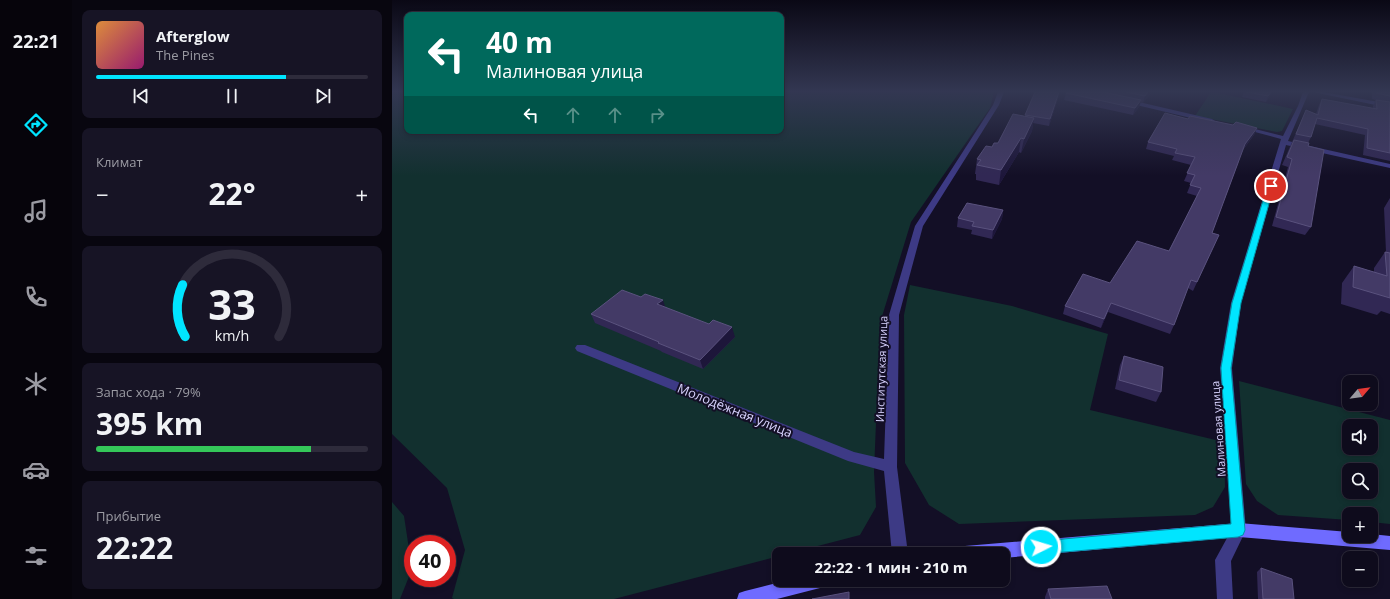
<!DOCTYPE html>
<html lang="ru">
<meta charset="utf-8">
<style>
body{margin:0;font-family:"Open Sans",sans-serif;background:#171425;color:#f1f3f6;height:100vh;display:flex;flex-direction:column;font-size:15px;white-space:nowrap}
*{box-sizing:border-box;margin:0}
p{font-size:13px;color:#9b9ba3}
.icon{flex:none;width:22px;height:22px;fill:none;stroke:currentColor;stroke-width:2;stroke-linecap:round;stroke-linejoin:round}
.map{position:relative;flex:1;overflow:hidden}
.panel{display:flex;flex-direction:column;gap:10px;padding:10px;background:#08060f;width:320px}
.panel>*{flex:none}
.hud{position:absolute;left:12px;top:12px;width:380px;height:122px;border-radius:8px;box-shadow:0 2px 6px #0003,0 0 0 1px #2e2b3b;background:#00695c;color:#fff;overflow:hidden}
.needle{width:26px;rotate:61deg}
.controls{position:absolute;left:950px;top:375px;display:grid;gap:8px}
.controls a{display:grid;place-items:center;width:36px;height:36px;border-radius:8px;background:#0e0b1c;box-shadow:0 2px 6px #0003,0 0 0 1px #2e2b3b;font-size:20px}
.speed{position:absolute;left:12px;top:535px;display:flex;gap:8px;font-size:20px;font-weight:700;text-align:center}
.speed>*{display:grid;place-content:center;width:52px;height:52px;border-radius:50%;background:#0e0b1c;box-shadow:0 2px 6px #0003,0 0 0 1px #2e2b3b;line-height:1}
.speed .limit{border:6px solid #d22;background:#fff;color:#111}
.pin{position:absolute;display:grid;place-items:center;width:34px;height:34px;color:#fff;margin:-17px;border:2px solid #fff;border-radius:50%;box-shadow:0 1px 4px #0007}
.me{position:absolute;width:44px;margin:-22px;rotate:85deg;stroke-linejoin:round;filter:drop-shadow(0 0 3px #0008)}
.turn{display:flex;align-items:center;gap:14px;height:84px;padding:0 16px;font-size:18px}
.turn .icon{width:52px;height:52px;stroke-width:2.5}
.turn b{display:block;font-size:28px;line-height:34px}
.lanes{display:flex;align-items:center;height:38px;padding:0 16px;background:#0003;justify-content:center;gap:20px;direction:ltr}
.lanes .off{opacity:.35}
.big{font-size:30px;font-weight:700;line-height:1.1}
.panel .widget{flex:1;display:flex;flex-direction:column;justify-content:center;gap:6px;min-width:0;padding:0 14px;border-radius:8px;background:#171425}
.panel .dial{align-items:center;gap:0}
.dial svg{height:104px;overflow:visible;fill:none;stroke:#2e2b3b;stroke-width:7;stroke-linecap:round;text-anchor:middle}
.dial text{fill:#f1f3f6;stroke:none}
.song{display:flex;align-items:center;gap:12px}
.cover{width:48px;height:48px;border-radius:6px;background:linear-gradient(135deg,hsl(30 70% 55%),hsl(320 70% 35%))}
.played{height:4px;border-radius:2px;background:linear-gradient(90deg,#00e5ff 70%,#2e2b3b 70%)}
.keys{display:flex;justify-content:space-around;direction:ltr}
.heat{display:flex;justify-content:space-between;align-items:center;font-size:22px;direction:ltr}
.charge{height:6px;border-radius:3px;background:linear-gradient(90deg,#34c759 79%,#2e2b3b 0)}
.trip{position:absolute;left:380px;top:547px;width:238px;height:40px;border-radius:8px;background:#0e0b1c;box-shadow:0 2px 6px #0003,0 0 0 1px #2e2b3b;font-weight:700;line-height:40px;text-align:center}
main{display:flex;flex:1;min-height:0}
.tab-bar{display:flex;flex-direction:column;width:72px;justify-content:space-around;align-items:center;background:#06040b;color:#9b9ba3}
.tab-bar .icon{width:28px;height:28px}
.tab-bar .current{color:#00e5ff}
.tab-bar b{font-size:18px;color:#f1f3f6}
.map>svg:first-child{display:block}
</style>
<main>
<nav class="tab-bar">
<b>22:21</b>
<svg class="icon current" aria-label="directions" viewBox="0 0 24 24"><path d="M12 3l9 9-9 9-9-9zM9 14v-3h6M13 9l2 2-2 2"/></svg>
<svg class="icon" aria-label="music" viewBox="0 0 24 24"><path d="M9 18V5l10-2v13"/><circle cx="6" cy="18" r="3"/><circle cx="16" cy="16" r="3"/></svg>
<svg class="icon" aria-label="phone" viewBox="0 0 24 24"><path d="M5 4h4l2 5-3 2q2 4 5 5l2-3 5 2v4C11 20 4 13 5 4z"/></svg>
<svg class="icon" aria-label="climate" viewBox="0 0 24 24"><path d="M12 3v18M4 7l16 10M4 17L20 7"/></svg>
<svg class="icon" aria-label="car" viewBox="0 0 24 24"><path d="M5 17H2v-5l4-1 3-4h7l3 4 3 1v5h-3M9 17h6M6 11h13"/><circle cx="7" cy="17" r="2"/><circle cx="17" cy="17" r="2"/></svg>
<svg class="icon" aria-label="filters" viewBox="0 0 24 24"><path d="M4 7h16M4 17h16"/><circle cx="9" cy="7" r="2"/><circle cx="15" cy="17" r="2"/></svg>
</nav>
<section class="panel">
<div class="widget">
<div class="song"><i class="cover"></i><div><b>Afterglow</b><p>The Pines</p></div></div>
<div class="played"></div>
<div class="keys"><svg class="icon" aria-label="previous" viewBox="0 0 24 24"><path d="M18 5L8 12l10 7zM5 5v14"/></svg><svg class="icon" aria-label="pause" viewBox="0 0 24 24"><path d="M8 5v14M16 5v14"/></svg><svg class="icon" aria-label="next" viewBox="0 0 24 24"><path d="M6 5l10 7-10 7zM19 5v14"/></svg></div>
</div>
<div class="widget"><p>Климат</p>
<div class="heat"><a>−</a><b class="big">22°</b><a>+</a></div>
</div>
<div class="widget dial"><svg viewBox="0 0 100 80">
<path d="M14 69A42 42 0 1 1 86 69"/>
<path d="M14 69A42 42 0 0 1 12 29" stroke="#00e5ff"/>
<text x="50" y="56" font-size="32" font-weight="700">33</text>
<text x="50" y="72" font-size="11">km/h</text>
</svg></div>
<div class="widget"><p>Запас хода · 79%</p><b class="big">395 km</b><div class="charge"></div></div>
<div class="widget"><p>Прибытие</p><b class="big">22:22</b></div>
</section>
<div class="map">
<svg width="998" height="599" viewBox="0 0 998 599">
<rect width="100%" height="100%" fill="#130f26"/>
<path fill="#12302f" fill-rule="evenodd" d="M0,92H15V131H389V92H602L598,108L519,222L488,323L482,472L484,507L468,535L395,554H387V556L222,599H62L60,598L73,550L55,488L0,434Z
M819,92H821L901,109L890,131L885,132L803,116Z
M518,285L620,306L716,334L698,410L832,442L833,487L821,507L803,515L567,524L537,505L513,463L512,315Z
M847,381L998,420V524L979,522V514H957V520L886,515L865,501L854,484ZM957,426H979V448H957ZM957,470H979V492H957Z
M0,502L12,516L20,569L8,599H0Z"/>
<g fill="none" stroke-linecap="round" stroke-linejoin="round">
<path fill="#3d3a85" fill-rule="evenodd" d="M606,92H612L607,105L531,226L507,315L505,467L516,554H500L492,471L456,461L185,351L183,348L185,345H193L462,452L492,459L497,315L523,226L601,105Z
M911,92H917L896,141L998,164V168L894,145L849,303L840,368L854,530L839,561L841,599H825L823,560L840,529L828,368L839,303L889,139L848,128L851,126L891,136L906,106Z
M921,92H931L998,104V108Z
M734,99L820,119L823,121L820,123L732,102L731,101Z"/>
<path fill="#6f6bff" fill-rule="evenodd" d="M847,523L957,532V536H979V534L998,536V550L847,537L611,558V554H565L568,549L573,546Z
M396,580H436L434,586L428,588L385,599H345L347,593L353,591Z"/>
</g>
<path fill="#312854" d="M643,92H668L657,126L641,123L640,131L629,153L627,152L607,185L584,180V174H583L585,159L600,147L606,143L633,116Z
M676,92H760L751,103L749,102L747,107L741,115L672,100L674,93Z
M851,92H880L874,102L850,97L852,92Z
M980,92H998V161L971,155L973,135L923,124L919,137L916,143L919,227L913,235L880,226L896,167L890,165L914,110L924,114L927,105L930,99L981,109V106L984,100L980,99Z
M796,119L841,125L865,128L862,135L851,150L820,233L827,235L801,291L796,288L782,325L778,334L716,312L709,328L671,314L673,306L718,283L777,251L805,196L795,193L799,183L792,181L799,165L780,160L782,156L754,149L756,142Z
M998,198V314L989,311L985,315L949,304L950,283L962,266L982,272V268L993,252H994L992,208Z
M611,210L610,219L600,239L579,234L580,230L565,227L566,218Z
M273,307L343,337L311,369L270,352L269,351L203,323L199,314Z
M732,356L769,392L764,402L723,389L728,365Z
M869,568L902,599H866L865,572Z
M656,589L720,599H653V597Z"/>
<path fill="#1d163a" d="M667,92H668L657,126L658,119Z
M756,92H760L751,103L753,96Z
M879,92H880L874,102L876,96Z
M749,100L747,107L741,115L743,108Z
M642,118L640,131L629,153L632,139Z
M865,128L862,135L850,151L853,144Z
M629,138L627,152L607,185L609,170Z
M611,210L610,219L600,239L601,230Z
M271,300L274,309L265,304Z
M719,303L716,312L709,328L712,319Z
M340,327L343,337L311,369L308,360Z"/>
<path fill="#433a66" stroke="#5a527e" d="M643,92H667L658,119L633,115Z
M676,92H711L749,100L743,108L674,93Z
M734,92H756L753,96Z
M855,92H879L876,96Z
M984,92H998V96L984,93Z
M930,99L985,109L984,100L998,102V153L975,148L976,129L925,118L919,137L904,134L914,110L926,115Z
M773,113L796,119L798,116L841,125L844,122L865,128L853,144L820,233L827,235L805,282L799,280L782,325L719,303L712,319L673,306L691,274L718,283L745,241L777,251L809,188L798,185L803,175L795,173L803,157L783,153L785,149L756,142Z
M621,114L642,118L632,139L629,138L609,170L585,165L589,160L585,159L594,146L600,147L602,143H606Z
M902,140L917,143L916,146L932,150L919,227L884,217L900,159L895,157Z
M575,203L611,210L601,230L580,226L582,222L566,218Z
M993,252L998,253V298L961,287L962,266L995,276Z
M230,290L249,297L253,294L271,300L265,304L317,324L321,320L340,327L308,360L266,343L267,342L199,314Z
M732,356L771,367L769,392L727,380Z
M869,568L900,579L902,599H871Z
M715,586L720,599H659L656,589Z
M457,592V599H420Z"/>
<linearGradient id="sky" x2="0" y2="1"><stop stop-color="#0a0815"/><stop offset="0.52" stop-color="#333752"/><stop offset="1" stop-color="#333752" stop-opacity="0"/></linearGradient>
<rect width="998" height="176" fill="url(#sky)"/>
<path fill="#00e5ff" stroke="#0095a6" d="M876,184L882,186L849,303L839,368L853,530L851,535L846,537L649,554L644,552L642,547L644,543L649,541L839,524L829,368L840,303Z"/>
<g text-anchor="middle" dominant-baseline="central" stroke-width="4" stroke-linejoin="round" paint-order="stroke">
<g font-size="11" fill="#d9d4ff" stroke="#130f26">
<text transform="translate(489 369) rotate(-88)">Институтская улица</text>
<text transform="translate(826 429) rotate(-94)">Малиновая улица</text>
</g>
<g font-size="13" fill="#d9d4ff" stroke="#130f26">
<text transform="translate(343 410) rotate(22)">Молодёжная улица</text>
</g>
</g>
</svg>
<div class="controls">
<a><svg class="needle" viewBox="-14 -14 28 28"><path d="M0-13l5 13h-10z" fill="#e53935"/><path d="M0 13l5-13h-10z" fill="#9b9ba3"/></svg></a>
<a><svg class="icon" aria-label="sound" viewBox="0 0 24 24"><path d="M4 9h4l5-4v14l-5-4H4zM17 9q2 3 0 6"/></svg></a>
<a><svg class="icon" aria-label="search" viewBox="0 0 24 24"><circle cx="10" cy="10" r="6"/><path d="M15 15l6 6"/></svg></a>
<a>+</a>
<a>−</a>
</div>
<div class="speed"><div class="limit">40</div></div>
<div class="pin" style="left:879px;top:186px;background:#d93025"><svg class="icon" aria-label="arrive" viewBox="0 0 24 24"><path d="M6 21V4h12l-3 4 3 4H6"/></svg></div>
<svg class="me" style="left:649px;top:547px" viewBox="-20 -20 40 40"><circle r="17" fill="#00e5ff" stroke="#fff" stroke-width="3"/><path d="M0-11L8 9 0 5-8 9z" fill="#fff"/></svg>
<div class="trip">22:22 · 1 мин · 210 m</div>
<div class="hud">
<div class="turn"><svg class="icon" aria-label="left" viewBox="0 0 24 24"><path d="M17 20v-9H6M10 6l-5 5 5 5"/></svg><div><b>40 m</b>Малиновая улица</div></div>
<div class="lanes"><svg class="icon" aria-label="left" viewBox="0 0 24 24"><path d="M17 20v-9H6M10 6l-5 5 5 5"/></svg><svg class="icon off" aria-label="ahead" viewBox="0 0 24 24"><path d="M12 20V5M6 11l6-6 6 6"/></svg><svg class="icon off" aria-label="ahead" viewBox="0 0 24 24"><path d="M12 20V5M6 11l6-6 6 6"/></svg><svg class="icon off" aria-label="right" viewBox="0 0 24 24"><path d="M7 20v-9h11M14 6l5 5-5 5"/></svg></div>
</div>
</div>
</main>
